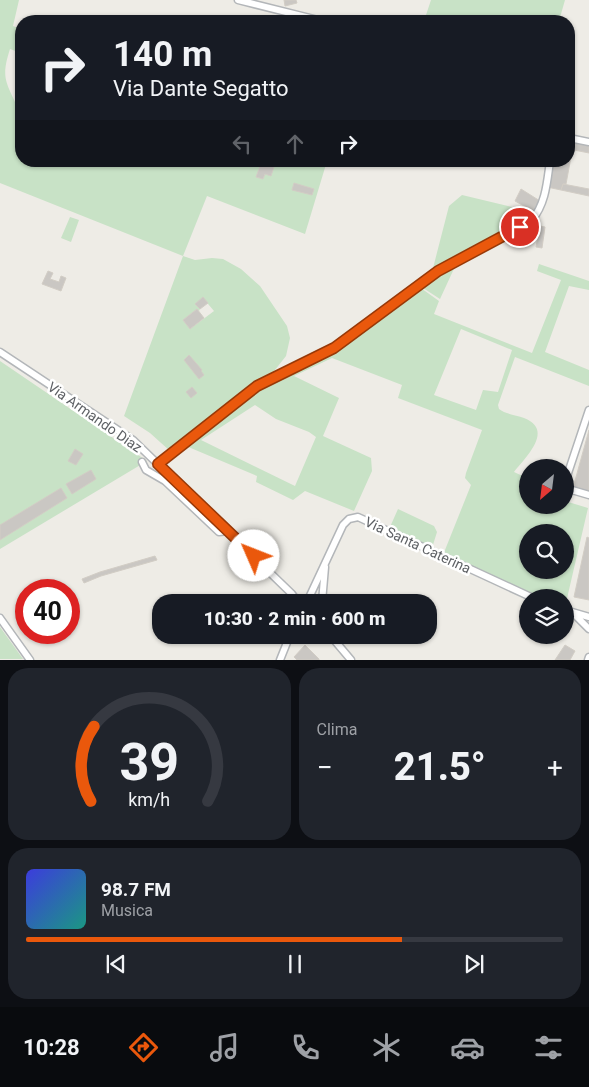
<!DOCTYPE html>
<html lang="it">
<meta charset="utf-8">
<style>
body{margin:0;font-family:Roboto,sans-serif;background:#20242c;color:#f1f3f6;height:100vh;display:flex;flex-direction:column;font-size:19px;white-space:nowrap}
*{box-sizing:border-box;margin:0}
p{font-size:16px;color:#9ea1a6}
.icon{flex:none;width:28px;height:28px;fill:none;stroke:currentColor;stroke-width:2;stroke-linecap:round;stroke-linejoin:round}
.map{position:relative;height:660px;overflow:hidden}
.side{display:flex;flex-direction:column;gap:8px;padding:8px;background:#0d0f14;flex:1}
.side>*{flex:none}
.guide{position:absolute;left:15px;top:15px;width:560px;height:152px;border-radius:20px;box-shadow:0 1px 4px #0004;background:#171b24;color:#f1f3f6;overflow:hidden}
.needle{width:32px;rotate:208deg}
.buttons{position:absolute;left:519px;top:459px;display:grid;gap:10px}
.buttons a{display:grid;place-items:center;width:55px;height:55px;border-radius:50%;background:#171b24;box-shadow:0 1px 4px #0004;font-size:25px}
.speed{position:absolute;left:15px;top:579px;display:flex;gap:10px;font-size:25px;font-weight:700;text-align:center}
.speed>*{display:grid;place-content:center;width:65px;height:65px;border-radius:50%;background:#171b24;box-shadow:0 1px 4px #0004;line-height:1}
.speed .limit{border:8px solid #d22;background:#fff;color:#111}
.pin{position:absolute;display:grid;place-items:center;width:42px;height:42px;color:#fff;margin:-21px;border:2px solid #fff;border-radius:50%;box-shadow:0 1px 5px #0007}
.me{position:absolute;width:55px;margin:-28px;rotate:314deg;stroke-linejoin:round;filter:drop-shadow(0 0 4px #0008)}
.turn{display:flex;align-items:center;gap:18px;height:105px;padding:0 15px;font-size:22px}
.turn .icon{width:65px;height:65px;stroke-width:2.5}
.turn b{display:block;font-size:35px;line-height:42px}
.lanes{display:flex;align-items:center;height:48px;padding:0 15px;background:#0003;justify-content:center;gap:25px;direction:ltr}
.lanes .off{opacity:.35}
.big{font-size:38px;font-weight:800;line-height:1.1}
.side .tile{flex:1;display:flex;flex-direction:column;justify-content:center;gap:8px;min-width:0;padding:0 18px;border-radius:20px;background:#20242c}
.side .dial{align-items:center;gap:0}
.dial svg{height:130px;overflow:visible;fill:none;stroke:#363941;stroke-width:7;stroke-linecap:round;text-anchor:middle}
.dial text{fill:#f1f3f6;stroke:none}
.song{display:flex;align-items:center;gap:15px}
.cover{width:60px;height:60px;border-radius:8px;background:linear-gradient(135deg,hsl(240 70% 55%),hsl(170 70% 35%))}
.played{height:5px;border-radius:2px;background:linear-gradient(90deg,#ea580c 70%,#363941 70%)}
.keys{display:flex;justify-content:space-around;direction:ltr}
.heat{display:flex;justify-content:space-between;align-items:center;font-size:28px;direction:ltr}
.side .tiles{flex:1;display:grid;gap:8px;grid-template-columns:1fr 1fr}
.tile:last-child{grid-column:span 2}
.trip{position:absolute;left:152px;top:594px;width:285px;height:50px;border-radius:20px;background:#171b24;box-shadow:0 1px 4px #0004;font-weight:800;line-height:50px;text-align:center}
.menu{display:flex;height:80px;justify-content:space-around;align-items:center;background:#090b0e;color:#9ea1a6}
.menu .icon{width:35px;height:35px}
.menu .on{color:#ea580c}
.menu b{font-size:22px;color:#f1f3f6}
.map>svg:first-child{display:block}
</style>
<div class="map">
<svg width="589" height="660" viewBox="0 0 589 660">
<rect width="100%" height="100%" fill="#eeece6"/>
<path fill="#c8e2c6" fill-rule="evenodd" d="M0,0H19L13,26L21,29V53L10,49C0,80 7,82 19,111H21V161H262L256,177L263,179L265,174L274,164L266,161H327L305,234L207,196L183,256L195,260L212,258L223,259L241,269L260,286L287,326L290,338L286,356L271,375L261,380L170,451L150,433L124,416L183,256L0,183ZM203,298L214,311L190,329L183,320L197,309L199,311L200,309L196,303Z
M431,0H565L559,21H424Z
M462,195L512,207L521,225L458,260L440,299L420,286L436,272H432L449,206Z
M70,217L79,220L71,242L61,238Z
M539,264L589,281V290L569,286L545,352L589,370V386L515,357L498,405L499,409C505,414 516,415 524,418C555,430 525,458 514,472L527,478L528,505H565V501L588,508L565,607V598L538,597L443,555L471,485L465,478L466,473L482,430L398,398L402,385L332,358L294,376L339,398L323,436L371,458L372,471L354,511L305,491L293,500L256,482L257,476L186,446L259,387L336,349L418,286L439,301L434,314L532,353L561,280L537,271ZM461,329L512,350L498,392L483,390L476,410L434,395ZM255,405L276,419L309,432L316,437L295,486L201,440ZM528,532H565V570H528Z
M0,361L147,461L0,549Z
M398,509L434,526L437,532L432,548L390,527Z
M0,627L23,659H0Z"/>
<path fill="#cac7c3" stroke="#d2cdc5" d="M284,0H296L297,3L285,6Z
M569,142L589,146V153L569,149Z
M569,157H571L566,184H563L561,190L547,187L552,161H569Z
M262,161L275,164L271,176L265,174L263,179L256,177Z
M294,183L314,189L312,195L292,190Z
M563,184L589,189V196L561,190Z
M521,189L540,201L535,212L515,201Z
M540,226L545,227L542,248L536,247Z
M48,271L53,273L50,279L59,282L61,276L66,278L61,291L42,284Z
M203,297L208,303L200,309L195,304Z
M197,309L204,318L190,329L183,320Z
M189,355L202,370L201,371L204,375L199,379L184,360Z
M192,387L197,393L191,398L186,392Z
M589,430V493L573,488Z
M75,449L83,454L76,465L68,461Z
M91,470L96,479L72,494L66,484Z
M61,488L67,498L0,540V525Z
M587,537L589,538V600L574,597Z
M155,556L157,560L101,576L84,583L82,579L100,572Z
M305,645L319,659V660H297L294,657Z
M565,645L575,651L570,660H555Z"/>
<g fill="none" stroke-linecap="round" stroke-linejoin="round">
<g stroke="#b3b6b9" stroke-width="9">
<path id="minor" d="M238,0L322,21
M569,138L589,142
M0,352L133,440L292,594L298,602
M142,462L146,470L165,481L219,532L228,531
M158,464L257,386L334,348L438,271L532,220C546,203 547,182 550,161
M565,482L589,410
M565,488L589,495
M307,602L343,525L349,519L358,517L533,598
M322,602L325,567
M565,610L589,617
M574,614L589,629
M0,618L30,660
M330,635L351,660
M280,660L290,635
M588,660L589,657"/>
</g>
<use href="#minor" stroke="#fff" stroke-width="6"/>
</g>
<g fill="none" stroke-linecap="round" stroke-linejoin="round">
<g stroke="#983908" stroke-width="12">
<path id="route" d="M254,556L158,464L257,386L334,348L438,271L520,227"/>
</g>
<use href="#route" stroke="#ea580c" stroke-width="9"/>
</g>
<g text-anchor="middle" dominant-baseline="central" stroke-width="5" stroke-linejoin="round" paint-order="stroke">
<g font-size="14" fill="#5e6165" stroke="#fff">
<text transform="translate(95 417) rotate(35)">Via Armando Diaz</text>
<text transform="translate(418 545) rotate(25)">Via Santa Caterina</text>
</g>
</g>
</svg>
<div class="buttons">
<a><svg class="needle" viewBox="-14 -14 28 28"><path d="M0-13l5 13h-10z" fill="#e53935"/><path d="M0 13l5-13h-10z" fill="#9ea1a6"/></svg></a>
<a><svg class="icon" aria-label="search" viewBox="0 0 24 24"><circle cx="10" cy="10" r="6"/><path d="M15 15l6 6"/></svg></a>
<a><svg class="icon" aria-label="layers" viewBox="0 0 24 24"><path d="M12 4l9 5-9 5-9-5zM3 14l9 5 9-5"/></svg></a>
</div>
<div class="speed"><div class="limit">40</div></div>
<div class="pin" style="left:520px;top:227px;background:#d93025"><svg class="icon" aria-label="arrive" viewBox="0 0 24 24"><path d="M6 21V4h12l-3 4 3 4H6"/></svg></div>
<svg class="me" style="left:254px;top:556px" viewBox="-20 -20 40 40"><circle r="19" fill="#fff"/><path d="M0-13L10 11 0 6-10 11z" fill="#ea580c"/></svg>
<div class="trip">10:30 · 2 min · 600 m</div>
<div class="guide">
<div class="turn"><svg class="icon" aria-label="right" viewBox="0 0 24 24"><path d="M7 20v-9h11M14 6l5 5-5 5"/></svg><div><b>140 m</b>Via Dante Segatto</div></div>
<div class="lanes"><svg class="icon off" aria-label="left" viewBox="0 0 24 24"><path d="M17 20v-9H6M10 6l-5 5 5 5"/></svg><svg class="icon off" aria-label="ahead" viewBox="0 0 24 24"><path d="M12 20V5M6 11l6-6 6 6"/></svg><svg class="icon" aria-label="right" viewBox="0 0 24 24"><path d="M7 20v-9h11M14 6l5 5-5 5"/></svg></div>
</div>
</div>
<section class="side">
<div class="tiles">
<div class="tile dial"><svg viewBox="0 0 100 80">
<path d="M14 69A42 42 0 1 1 86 69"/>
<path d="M14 69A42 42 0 0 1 16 23" stroke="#ea580c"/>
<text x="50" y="56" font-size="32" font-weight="700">39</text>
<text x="50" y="72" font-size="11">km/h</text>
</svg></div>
<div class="tile"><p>Clima</p>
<div class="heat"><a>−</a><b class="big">21.5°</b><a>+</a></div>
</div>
<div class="tile">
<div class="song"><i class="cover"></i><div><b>98.7 FM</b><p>Musica</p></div></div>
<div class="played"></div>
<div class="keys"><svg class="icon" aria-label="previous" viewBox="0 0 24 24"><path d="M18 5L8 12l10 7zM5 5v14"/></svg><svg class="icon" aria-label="pause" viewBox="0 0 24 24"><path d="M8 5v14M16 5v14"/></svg><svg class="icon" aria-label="next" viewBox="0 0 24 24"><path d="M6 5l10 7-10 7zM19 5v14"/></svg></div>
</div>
</div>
</section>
<nav class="menu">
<b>10:28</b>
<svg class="icon on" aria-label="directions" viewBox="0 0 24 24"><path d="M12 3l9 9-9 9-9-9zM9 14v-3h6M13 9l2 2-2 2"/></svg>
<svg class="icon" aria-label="music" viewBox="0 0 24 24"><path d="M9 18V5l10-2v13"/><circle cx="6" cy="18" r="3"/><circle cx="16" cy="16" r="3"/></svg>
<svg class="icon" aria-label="phone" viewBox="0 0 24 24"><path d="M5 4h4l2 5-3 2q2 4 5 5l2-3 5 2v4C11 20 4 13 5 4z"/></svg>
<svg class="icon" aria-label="climate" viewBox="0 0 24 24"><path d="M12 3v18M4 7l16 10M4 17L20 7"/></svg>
<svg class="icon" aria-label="car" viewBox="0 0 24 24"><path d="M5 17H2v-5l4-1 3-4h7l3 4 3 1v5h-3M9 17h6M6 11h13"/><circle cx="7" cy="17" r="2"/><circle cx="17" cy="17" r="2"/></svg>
<svg class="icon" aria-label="filters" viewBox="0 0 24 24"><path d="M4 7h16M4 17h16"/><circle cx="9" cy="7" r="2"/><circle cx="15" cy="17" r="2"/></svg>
</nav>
